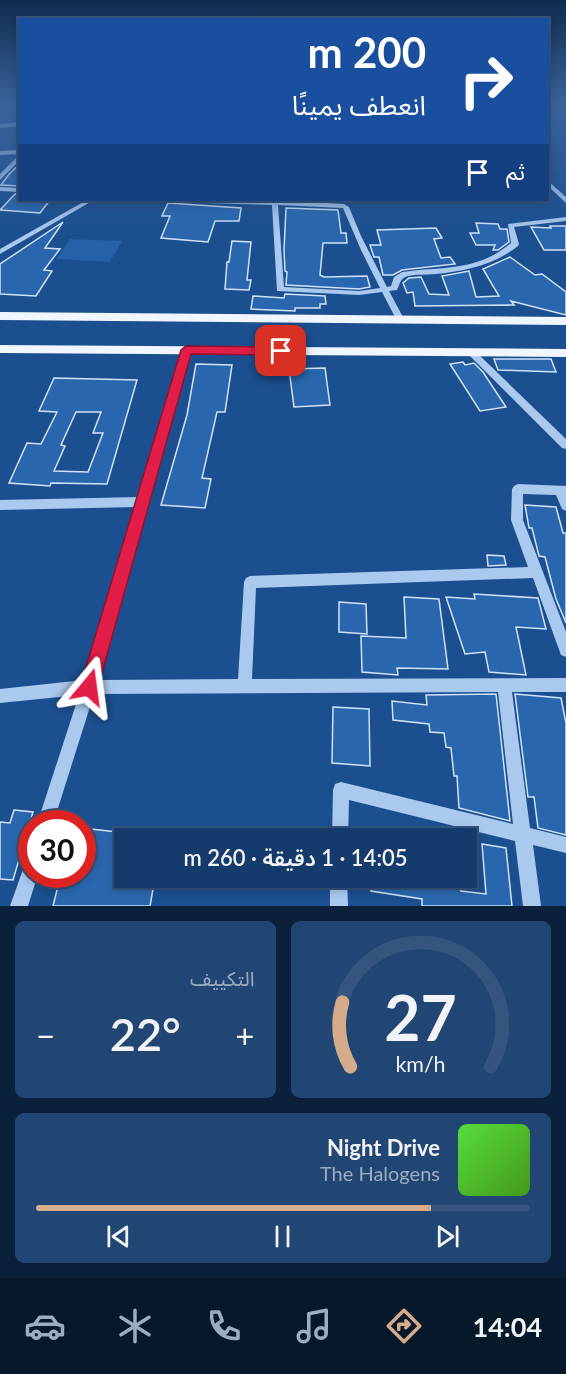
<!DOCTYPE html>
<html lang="ar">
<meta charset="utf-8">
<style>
body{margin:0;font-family:Lato,"Noto Sans Arabic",sans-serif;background:#214673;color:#f1f3f6;direction:rtl;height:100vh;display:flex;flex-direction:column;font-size:22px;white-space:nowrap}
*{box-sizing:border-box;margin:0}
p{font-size:20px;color:#9dadc1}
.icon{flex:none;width:33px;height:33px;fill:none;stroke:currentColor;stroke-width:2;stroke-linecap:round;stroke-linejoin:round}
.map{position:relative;height:906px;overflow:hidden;direction:ltr}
.sheet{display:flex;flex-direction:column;gap:15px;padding:15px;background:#0b203b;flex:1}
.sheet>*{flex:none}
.guide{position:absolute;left:18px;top:18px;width:531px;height:183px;border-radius:0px;box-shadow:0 3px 9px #0003,0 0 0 2px #33557e;direction:rtl;background:#1a4fa0;color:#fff;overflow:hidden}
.speed{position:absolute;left:18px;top:810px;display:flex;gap:12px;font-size:30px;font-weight:700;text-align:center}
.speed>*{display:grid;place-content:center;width:78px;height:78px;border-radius:50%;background:#143b6b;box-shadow:0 3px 9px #0003,0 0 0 2px #33557e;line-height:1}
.speed .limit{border:9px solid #d22;background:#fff;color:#111}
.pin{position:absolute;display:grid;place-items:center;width:51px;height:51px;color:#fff;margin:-26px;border-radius:12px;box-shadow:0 3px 9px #0006}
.me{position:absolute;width:66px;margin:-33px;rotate:16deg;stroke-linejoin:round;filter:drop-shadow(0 0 4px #0008)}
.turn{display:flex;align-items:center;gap:21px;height:126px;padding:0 24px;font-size:27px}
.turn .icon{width:78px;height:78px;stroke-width:2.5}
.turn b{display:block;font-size:42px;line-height:51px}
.then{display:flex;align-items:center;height:57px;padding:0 24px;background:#0003;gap:12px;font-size:22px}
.big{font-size:45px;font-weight:600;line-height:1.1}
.sheet .widget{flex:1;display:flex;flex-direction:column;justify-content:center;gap:9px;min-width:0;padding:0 21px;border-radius:9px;background:#214673}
.sheet .dial{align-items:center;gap:0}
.dial svg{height:156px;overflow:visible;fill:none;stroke:#33557e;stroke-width:7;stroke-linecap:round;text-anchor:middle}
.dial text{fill:#f1f3f6;stroke:none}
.song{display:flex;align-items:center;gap:18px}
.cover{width:72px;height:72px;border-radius:9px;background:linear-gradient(135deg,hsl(110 70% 55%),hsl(100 70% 35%))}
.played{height:6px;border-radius:3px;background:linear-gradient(90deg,#d6ab8b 80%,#33557e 80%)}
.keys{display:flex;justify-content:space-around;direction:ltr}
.heat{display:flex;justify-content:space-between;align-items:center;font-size:33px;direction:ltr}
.sheet .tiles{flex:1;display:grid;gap:15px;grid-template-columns:1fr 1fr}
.widget:last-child{grid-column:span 2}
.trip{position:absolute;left:114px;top:828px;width:363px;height:60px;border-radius:0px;background:#143b6b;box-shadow:0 3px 9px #0003,0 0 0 2px #33557e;font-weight:600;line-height:60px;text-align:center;direction:rtl}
.tabs{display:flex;height:96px;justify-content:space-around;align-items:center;background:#08182b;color:#9dadc1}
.tabs .icon{width:42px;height:42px}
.tabs .current{color:#d6ab8b}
.tabs b{font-size:27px;color:#f1f3f6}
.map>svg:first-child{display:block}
</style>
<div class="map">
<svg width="566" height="906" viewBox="0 0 566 906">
<rect width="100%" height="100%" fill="#1b4f8f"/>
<path fill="#2461a8" d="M70,239L122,241L110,262L56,259Z"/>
<path fill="#2a66ad" stroke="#cfe3fa" stroke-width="1.5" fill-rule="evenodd" d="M20,164V186L1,185L10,173Z
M15,194H20V200H50L40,213L0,210Z
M168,203L241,208L239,221H215L208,242L161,238L170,216H162Z
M286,208L338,210L341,233H346L347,243H323L320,275L324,277L367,276L370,287L359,289L286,285L287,272L285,271L284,250Z
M63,222L45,248L60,249L44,270L52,271L36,296L0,294V264Z
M476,223L498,224L500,229H507L509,242L498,250H493L495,245H476L470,233H479Z
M550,226H566V250H544L531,227L551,228Z
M436,228L442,238L434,239L441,258L450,257L455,264L402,270L393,275H383L379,257H374L370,245H381L377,230Z
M232,241L251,242L247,280H251L249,290L225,289L227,262H229Z
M510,257L535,275L542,274L566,292V315L511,301L514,305L415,306L413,292L407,293L403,283L409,278L421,277L429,294L449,295L442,276L469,271L476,297L499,296L483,269Z
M285,294L325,296L326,304H320V308H295V311L251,309L253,296L284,298Z
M494,359H551L556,372L498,370Z
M463,362L465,365L474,363L483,372L506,407L480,411L450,364Z
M196,364L232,365L225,412H217L202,478L211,479L205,508L161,505L187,415Z
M325,368L330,405L294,407L289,369Z
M54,378L137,380L107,484L51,483L50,486L9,483L27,443L41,444L57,412L39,411ZM76,412H101L93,433H103L88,472L54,471L65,446L61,445Z
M525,505L556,507L563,533H566V623L556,599L545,557L539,556L532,528H529Z
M487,555L504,556L506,565L488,566Z
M474,594L538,598L546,629L516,627L526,675L489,672L485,652L465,654L446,597L475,599Z
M404,597L439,599L448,669L397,668L398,675L362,672L361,636L406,638Z
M339,602L366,604L367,634L339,632Z
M496,694L510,821L459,808L457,776H454L451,748L446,747L444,733L430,732L429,724L393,720L392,701L427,705L426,695Z
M515,694L561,698L566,723V835L538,828L534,797H528Z
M333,707L369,709L370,766L332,763Z
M14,810L33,812L13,880L0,879V822L10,823Z
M82,828L126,833L118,866L124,867V878H155L150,906H53L61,874H82Z
M482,844L506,848L512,906H422V899L371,891V878H460L461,891L486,894Z"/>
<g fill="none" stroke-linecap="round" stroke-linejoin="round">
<path fill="#a9c9ee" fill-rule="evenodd" d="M20,122V126L0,128V124Z
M20,150V154L0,155V151Z
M20,154V160L0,180V174Z
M548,181L566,197V203L548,186Z
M0,187L20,188V192L0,191Z
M87,200H94L0,254V249Z
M170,200H275L344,204L349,207L361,236L387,287L391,286L394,277L402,272C443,266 477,272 511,243L508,224L566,217V221L514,227L519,244L518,246C494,265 466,271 436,274C427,275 416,274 408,276C400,278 400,284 397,290L389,291L404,319L400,322L396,319L382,292L359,295L277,291L272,205L173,202ZM278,205L343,208L361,250L380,288L359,291L284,287Z
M187,347L191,350L98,680L238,679L244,582L246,578L250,576L528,567L511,520L512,489L514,486L518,484L566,486V511L562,509L556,495L523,494V520L566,632V657L561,655L533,578L256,588L252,679L566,678V692H512L530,828L566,837V853L533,845L541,906H523L515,841L349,800L348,838H332L333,790L335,784L341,782L513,824L498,692L94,694L53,824H37L79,695L0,703V689L84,680L136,507L0,510V500L139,497L183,350Z
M471,349L474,350L566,439V449L562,448L468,354V350Z
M32,859V874H38L28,906H10L26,861Z
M330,878H347L348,906H330Z"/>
<path fill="#f0f6ff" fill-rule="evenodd" d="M0,312L566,317V325L0,320Z
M0,345L566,349V357L0,353Z"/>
</g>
<linearGradient id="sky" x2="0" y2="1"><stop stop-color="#0f2b4f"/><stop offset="0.45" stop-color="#39639b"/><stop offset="1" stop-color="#39639b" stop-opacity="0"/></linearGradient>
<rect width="566" height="233" fill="url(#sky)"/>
<path fill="#e11d48" stroke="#92132f" stroke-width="1.5" d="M186,346L281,347L287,351L281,355L191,354L98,687L95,694L89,697L82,694L80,687L181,350Z"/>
</svg>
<div class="speed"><div class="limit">30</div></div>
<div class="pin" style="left:281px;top:351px;background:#d93025"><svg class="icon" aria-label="arrive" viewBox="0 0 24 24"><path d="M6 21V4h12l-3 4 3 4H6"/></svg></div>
<svg class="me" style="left:89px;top:687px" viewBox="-20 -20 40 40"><path d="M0-17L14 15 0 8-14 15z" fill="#e11d48" stroke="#fff" stroke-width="4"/></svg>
<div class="trip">14:05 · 1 دقيقة · 260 m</div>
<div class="guide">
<div class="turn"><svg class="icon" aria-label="right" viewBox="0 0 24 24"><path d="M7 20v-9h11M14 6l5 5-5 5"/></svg><div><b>200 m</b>انعطف يمينًا</div></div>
<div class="then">ثم<svg class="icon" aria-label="arrive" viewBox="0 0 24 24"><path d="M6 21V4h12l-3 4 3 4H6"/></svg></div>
</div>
</div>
<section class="sheet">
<div class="tiles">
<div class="widget dial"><svg viewBox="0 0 100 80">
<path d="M14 69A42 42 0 1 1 86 69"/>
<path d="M14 69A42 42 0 0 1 10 36" stroke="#d6ab8b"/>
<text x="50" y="56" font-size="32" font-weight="700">27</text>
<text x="50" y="72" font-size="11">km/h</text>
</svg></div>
<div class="widget"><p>التكييف</p>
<div class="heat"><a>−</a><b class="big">22°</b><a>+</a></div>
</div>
<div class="widget">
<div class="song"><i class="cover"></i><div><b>Night Drive</b><p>The Halogens</p></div></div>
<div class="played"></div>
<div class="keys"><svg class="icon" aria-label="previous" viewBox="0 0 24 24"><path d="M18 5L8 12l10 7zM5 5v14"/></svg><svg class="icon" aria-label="pause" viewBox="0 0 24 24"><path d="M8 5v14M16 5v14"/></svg><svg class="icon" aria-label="next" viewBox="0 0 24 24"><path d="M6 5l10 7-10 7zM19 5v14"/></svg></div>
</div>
</div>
</section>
<nav class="tabs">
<b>14:04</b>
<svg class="icon current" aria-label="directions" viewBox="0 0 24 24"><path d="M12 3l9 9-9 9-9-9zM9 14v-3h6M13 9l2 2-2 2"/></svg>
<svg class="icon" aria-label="music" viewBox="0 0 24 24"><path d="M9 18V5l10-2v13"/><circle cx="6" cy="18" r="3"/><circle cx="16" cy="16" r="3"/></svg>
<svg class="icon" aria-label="phone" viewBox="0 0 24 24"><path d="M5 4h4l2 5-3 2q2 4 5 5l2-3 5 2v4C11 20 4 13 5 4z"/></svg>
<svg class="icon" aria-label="climate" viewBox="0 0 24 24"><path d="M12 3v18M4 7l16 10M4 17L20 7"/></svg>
<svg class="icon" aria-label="car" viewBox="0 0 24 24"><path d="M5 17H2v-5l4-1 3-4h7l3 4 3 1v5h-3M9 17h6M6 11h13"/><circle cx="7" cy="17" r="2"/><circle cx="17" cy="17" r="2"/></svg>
</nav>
